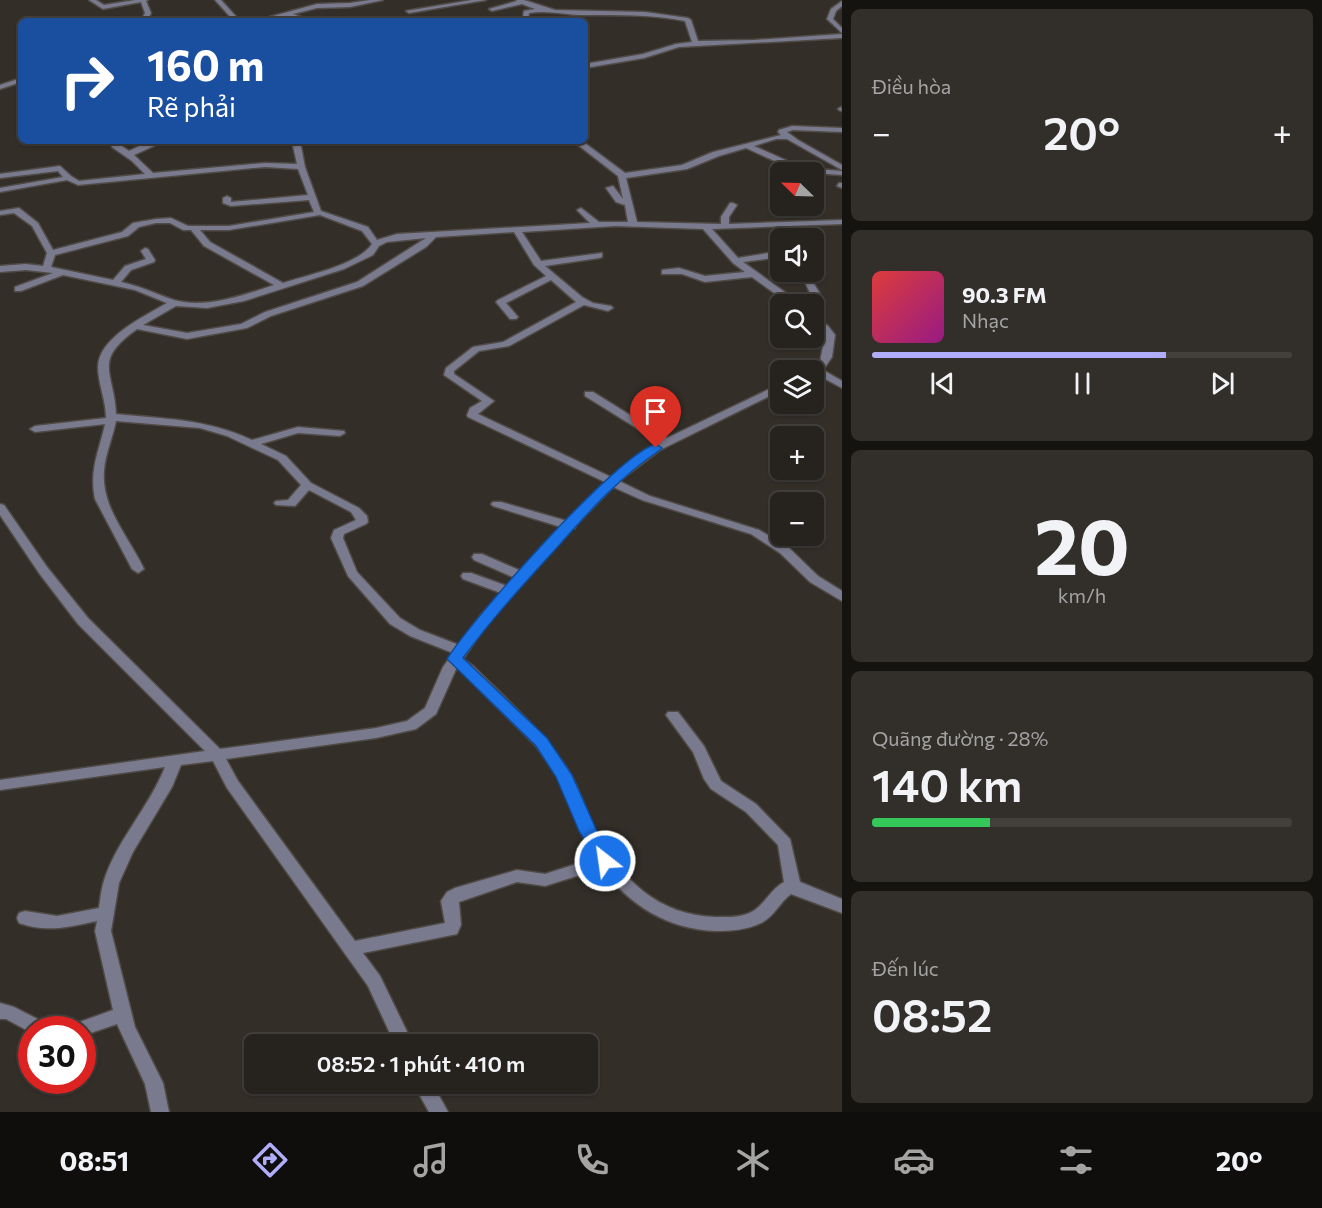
<!DOCTYPE html>
<html lang="vi">
<meta charset="utf-8">
<style>
body{margin:0;font-family:Commissioner,sans-serif;background:#322f2b;color:#f1f3f6;height:100vh;display:flex;flex-direction:column;font-size:22px;white-space:nowrap}
*{box-sizing:border-box;margin:0}
p{font-size:20px;color:#a4a4a4}
.icon{flex:none;width:33px;height:33px;fill:none;stroke:currentColor;stroke-width:2;stroke-linecap:round;stroke-linejoin:round}
.map{position:relative;flex:1;overflow:hidden}
.side{display:flex;flex-direction:column;gap:9px;padding:9px;background:#151310;width:480px}
.side>*{flex:none}
.hud{position:absolute;left:18px;top:18px;width:570px;height:126px;border-radius:9px;box-shadow:0 2px 4px #0004,0 0 0 2px #423f3c;background:#1a4fa0;color:#fff;overflow:hidden}
.needle{width:39px;rotate:293deg}
.controls{position:absolute;left:770px;top:162px;display:grid;gap:12px}
.controls a{display:grid;place-items:center;width:54px;height:54px;border-radius:9px;background:#26221e;box-shadow:0 2px 4px #0004,0 0 0 2px #423f3c;font-size:30px}
.speed{position:absolute;left:18px;top:1016px;display:flex;gap:12px;font-size:30px;font-weight:700;text-align:center}
.speed>*{display:grid;place-content:center;width:78px;height:78px;border-radius:50%;background:#26221e;box-shadow:0 2px 4px #0004,0 0 0 2px #423f3c;line-height:1}
.speed .limit{border:9px solid #d22;background:#fff;color:#111}
.pin{position:absolute;display:grid;place-items:center;width:51px;height:51px;color:#fff;margin:-62px -26px;border-radius:50% 50% 50% 0;rotate:-45deg;box-shadow:0 0 6px #0007}
.pin .icon{rotate:45deg}
.me{position:absolute;width:66px;margin:-33px;rotate:330deg;stroke-linejoin:round;filter:drop-shadow(0 0 4px #0008)}
.turn{display:flex;align-items:center;gap:21px;height:126px;padding:0 30px;font-size:27px}
.turn .icon{width:78px;height:78px;stroke-width:2.5}
.turn b{display:block;font-size:42px;line-height:51px}
.big{font-size:45px;font-weight:600;line-height:1.1}
.side .tile{flex:1;display:flex;flex-direction:column;justify-content:center;gap:9px;min-width:0;padding:0 21px;border-radius:9px;background:#322f2b}
.side .dial{align-items:center;gap:0}
.dial b{font-size:78px;line-height:1}
.song{display:flex;align-items:center;gap:18px}
.cover{width:72px;height:72px;border-radius:9px;background:linear-gradient(135deg,hsl(0 70% 55%),hsl(310 70% 35%))}
.played{height:6px;border-radius:3px;background:linear-gradient(90deg,#b0aefa 70%,#423f3c 70%)}
.keys{display:flex;justify-content:space-around;direction:ltr}
.heat{display:flex;justify-content:space-between;align-items:center;font-size:33px;direction:ltr}
.charge{height:9px;border-radius:4px;background:linear-gradient(90deg,#34c759 28%,#423f3c 0)}
.trip{position:absolute;left:244px;top:1034px;width:354px;height:60px;border-radius:9px;background:#26221e;box-shadow:0 2px 4px #0004,0 0 0 2px #423f3c;font-weight:600;line-height:60px;text-align:center}
.tab-bar{display:flex;height:96px;justify-content:space-around;align-items:center;background:#0f0e0c;color:#a4a4a4}
.tab-bar .icon{width:42px;height:42px}
.tab-bar .active{color:#b0aefa}
.tab-bar b{font-size:27px;color:#f1f3f6}
main{display:flex;flex:1;min-height:0}
.map>svg:first-child{display:block}
</style>
<main>
<div class="map">
<svg width="842" height="1112" viewBox="0 0 842 1112">
<rect width="100%" height="100%" fill="#332e28"/>
<g fill="none" stroke-linecap="round" stroke-linejoin="round">
<g stroke="#504b46" stroke-width="3">
<path id="minor" d="M89,0H96L104,5L135,0H148L146,1L151,13L147,21H141L145,13L141,2L103,9Z
M215,0H221L240,21H234Z
M370,0H383L350,7L317,8L293,14L312,21C303,21 295,16 286,16C276,15 266,21 255,21L317,4L350,3Z
M472,0H486L409,13L406,11Z
M516,0H524L555,10L645,12L688,18L691,20L698,41L754,40L842,34V38L679,47L644,58L585,68V64L643,54L676,44L692,42L685,21C650,14 615,15 579,15C562,14 546,10 529,13L528,19L509,21L523,17L524,11L535,9L522,4L492,11L489,9L517,1Z
M842,1V6L836,11L833,19L842,28V33L827,19L831,9Z
M21,78V82L0,89V85Z
M841,107L842,111L839,110L838,109Z
M792,126L842,128V132L793,130L787,132L798,140L842,165V170L787,139H776L754,146L803,168L842,171V175L799,172L746,148L719,156L687,169L626,178L637,222L721,224V217L730,203H733L737,205L729,217V224L842,220V224L712,229L738,258L780,251V257L743,262L793,298L810,293L805,282L808,276L822,275V279L813,282L820,294L818,296L799,302L800,304L788,303L752,277L705,282L682,274H662V270L679,268L705,276L745,272L733,263L703,229L615,226L522,232L541,261L602,253V257L599,258L545,266L582,297L593,303L611,306L613,308L608,311L584,305L509,346L479,351L454,371V374L494,401L478,414L611,477L659,442L585,396V392H593L667,438L780,384V391L660,450L619,481L650,496L759,530L788,547L818,576L842,591V601L810,582L780,553L751,534L642,500L613,487L576,525L575,528L572,529L489,621L463,659L473,666C506,699 542,730 568,770C580,788 585,812 596,832C622,880 658,915 715,917C726,917 737,918 747,914C763,909 769,890 784,882L778,845L746,812L711,789L704,779L693,752L666,715L668,712H678L704,746L721,781L756,804L790,839L800,882L842,899V913L791,894C780,902 774,917 761,923C747,930 731,931 716,931C668,929 630,906 602,868L545,886L517,882L459,902L461,925L457,934L363,953L380,976L413,1044H395L368,986L227,788L213,761L181,765L172,787L133,852L119,883L111,931L135,1027L163,1083L169,1112H151L145,1084L117,1024L82,1036V1029H71L74,1024L113,1010L95,931L97,921C68,927 48,933 19,923L17,918L19,913L25,911L57,916L99,908C100,900 101,892 103,884C115,842 149,808 165,767L0,790V780L205,751L78,624L39,573L0,515V504L4,505L47,567L88,618L220,749L376,728L407,721L425,708L443,667L453,653L410,636L390,624L348,576L331,538L334,530L356,520L351,512L309,490L295,506L276,505L274,503L276,501L288,500L301,485L278,460L227,436L200,428L116,421C113,437 105,454 104,471C101,508 129,537 144,569L138,573L132,569L95,499C89,469 99,452 105,424L35,432L30,429L35,426L106,418C106,400 98,384 98,367C98,338 145,316 167,303L135,290L63,275L21,291H15V287L53,273L26,270L0,272V266L26,264L43,266L47,253L32,226L14,213L0,215V211L19,208L38,223L53,250L122,232L133,223L156,219L171,218L188,226H229L314,212L309,200L231,206L223,203V198L227,196L231,198V202L308,195L298,169L265,167L78,185L67,180L0,192V188L63,177L58,171L0,178V174L60,166L71,176L79,181L145,174L132,161L112,147V143L117,141H126L120,145L129,151L150,141H156V145L134,155L153,173L265,163L297,164L292,141H300L305,167L321,211L368,227L377,240L397,234L590,223L577,210L581,208L599,222H628L625,205L616,202L606,188L613,186L623,199L618,176L573,141H582L625,173L682,165L713,152L781,135L778,132L779,130ZM320,215L362,231L372,244C358,265 307,275 283,283L210,242L200,230H229ZM156,223H170L183,230H191L204,246L274,285C244,295 206,309 174,300C156,294 140,286 121,282L131,270L154,262L155,260L148,249L145,248L141,251L146,259L125,266L113,280L51,267L55,255L128,236L139,227ZM514,232L534,265L546,276L498,300L496,302L510,319H516L518,317L506,303L551,280L576,302L503,342L473,347L446,368L444,375L482,401L470,408L467,415L468,417L605,482L567,521L501,502H493L491,504L493,506L561,527L521,571L482,554H474L472,557L474,560L515,578L507,586L471,573H463L461,576L463,579L501,593L481,615L459,645L420,630L400,618L357,572L343,538L344,534L366,524L368,522L367,516L359,508L311,483L286,456L261,444L298,433L340,436L345,433L344,431L298,427L252,440C207,419 165,419 116,414C114,371 92,361 137,329L187,339L247,328L271,316L363,286L426,247L436,237ZM426,238L357,282L265,312L241,324L187,333L143,325L176,306L207,308L244,301L344,269L373,255L379,246L387,242ZM457,667L536,746L558,777L580,831L595,858L545,874L517,870L455,888L447,892L441,901L445,923L355,941L238,781L226,759L376,738L416,729L436,714Z
M839,183H842V188L837,186Z
M813,315L828,326L835,335L832,357L823,370L842,381V388L816,374L813,375V370H809L820,362L825,335L813,323Z
M0,1003L14,1007L47,1024L50,1029H32V1033L6,1019H0Z
M413,1083H432L448,1112H429Z"/>
</g>
<use href="#minor" fill="#7a7a8e" fill-rule="evenodd"/>
</g>
<path fill="#1a73e8" stroke="#114b97" stroke-width="1.5" d="M656,444L662,448L660,450C618,478 586,515 553,552C521,587 491,620 463,658L547,738L572,775L596,829L614,861L611,865L605,868L599,865L579,831L556,777L536,746L447,659C471,620 617,454 656,444Z"/>
</svg>
<div class="controls">
<a><svg class="needle" viewBox="-14 -14 28 28"><path d="M0-13l5 13h-10z" fill="#e53935"/><path d="M0 13l5-13h-10z" fill="#a4a4a4"/></svg></a>
<a><svg class="icon" aria-label="sound" viewBox="0 0 24 24"><path d="M4 9h4l5-4v14l-5-4H4zM17 9q2 3 0 6"/></svg></a>
<a><svg class="icon" aria-label="search" viewBox="0 0 24 24"><circle cx="10" cy="10" r="6"/><path d="M15 15l6 6"/></svg></a>
<a><svg class="icon" aria-label="layers" viewBox="0 0 24 24"><path d="M12 4l9 5-9 5-9-5zM3 14l9 5 9-5"/></svg></a>
<a>+</a>
<a>−</a>
</div>
<div class="speed"><div class="limit">30</div></div>
<div class="pin" style="left:656px;top:448px;background:#d93025"><svg class="icon" aria-label="arrive" viewBox="0 0 24 24"><path d="M6 21V4h12l-3 4 3 4H6"/></svg></div>
<svg class="me" style="left:605px;top:861px" viewBox="-20 -20 40 40"><circle r="17" fill="#1a73e8" stroke="#fff" stroke-width="3"/><path d="M0-11L8 9 0 5-8 9z" fill="#fff"/></svg>
<div class="trip">08:52 · 1 phút · 410 m</div>
<div class="hud">
<div class="turn"><svg class="icon" aria-label="right" viewBox="0 0 24 24"><path d="M7 20v-9h11M14 6l5 5-5 5"/></svg><div><b>160 m</b>Rẽ phải</div></div>
</div>
</div>
<section class="side">
<div class="tile"><p>Điều hòa</p>
<div class="heat"><a>−</a><b class="big">20°</b><a>+</a></div>
</div>
<div class="tile">
<div class="song"><i class="cover"></i><div><b>90.3 FM</b><p>Nhạc</p></div></div>
<div class="played"></div>
<div class="keys"><svg class="icon" aria-label="previous" viewBox="0 0 24 24"><path d="M18 5L8 12l10 7zM5 5v14"/></svg><svg class="icon" aria-label="pause" viewBox="0 0 24 24"><path d="M8 5v14M16 5v14"/></svg><svg class="icon" aria-label="next" viewBox="0 0 24 24"><path d="M6 5l10 7-10 7zM19 5v14"/></svg></div>
</div>
<div class="tile dial"><b>20</b><p>km/h</p></div>
<div class="tile"><p>Quãng đường · 28%</p><b class="big">140 km</b><div class="charge"></div></div>
<div class="tile"><p>Đến lúc</p><b class="big">08:52</b></div>
</section>
</main>
<nav class="tab-bar">
<b>08:51</b>
<svg class="icon active" aria-label="directions" viewBox="0 0 24 24"><path d="M12 3l9 9-9 9-9-9zM9 14v-3h6M13 9l2 2-2 2"/></svg>
<svg class="icon" aria-label="music" viewBox="0 0 24 24"><path d="M9 18V5l10-2v13"/><circle cx="6" cy="18" r="3"/><circle cx="16" cy="16" r="3"/></svg>
<svg class="icon" aria-label="phone" viewBox="0 0 24 24"><path d="M5 4h4l2 5-3 2q2 4 5 5l2-3 5 2v4C11 20 4 13 5 4z"/></svg>
<svg class="icon" aria-label="climate" viewBox="0 0 24 24"><path d="M12 3v18M4 7l16 10M4 17L20 7"/></svg>
<svg class="icon" aria-label="car" viewBox="0 0 24 24"><path d="M5 17H2v-5l4-1 3-4h7l3 4 3 1v5h-3M9 17h6M6 11h13"/><circle cx="7" cy="17" r="2"/><circle cx="17" cy="17" r="2"/></svg>
<svg class="icon" aria-label="filters" viewBox="0 0 24 24"><path d="M4 7h16M4 17h16"/><circle cx="9" cy="7" r="2"/><circle cx="15" cy="17" r="2"/></svg>
<b>20°</b>
</nav>
